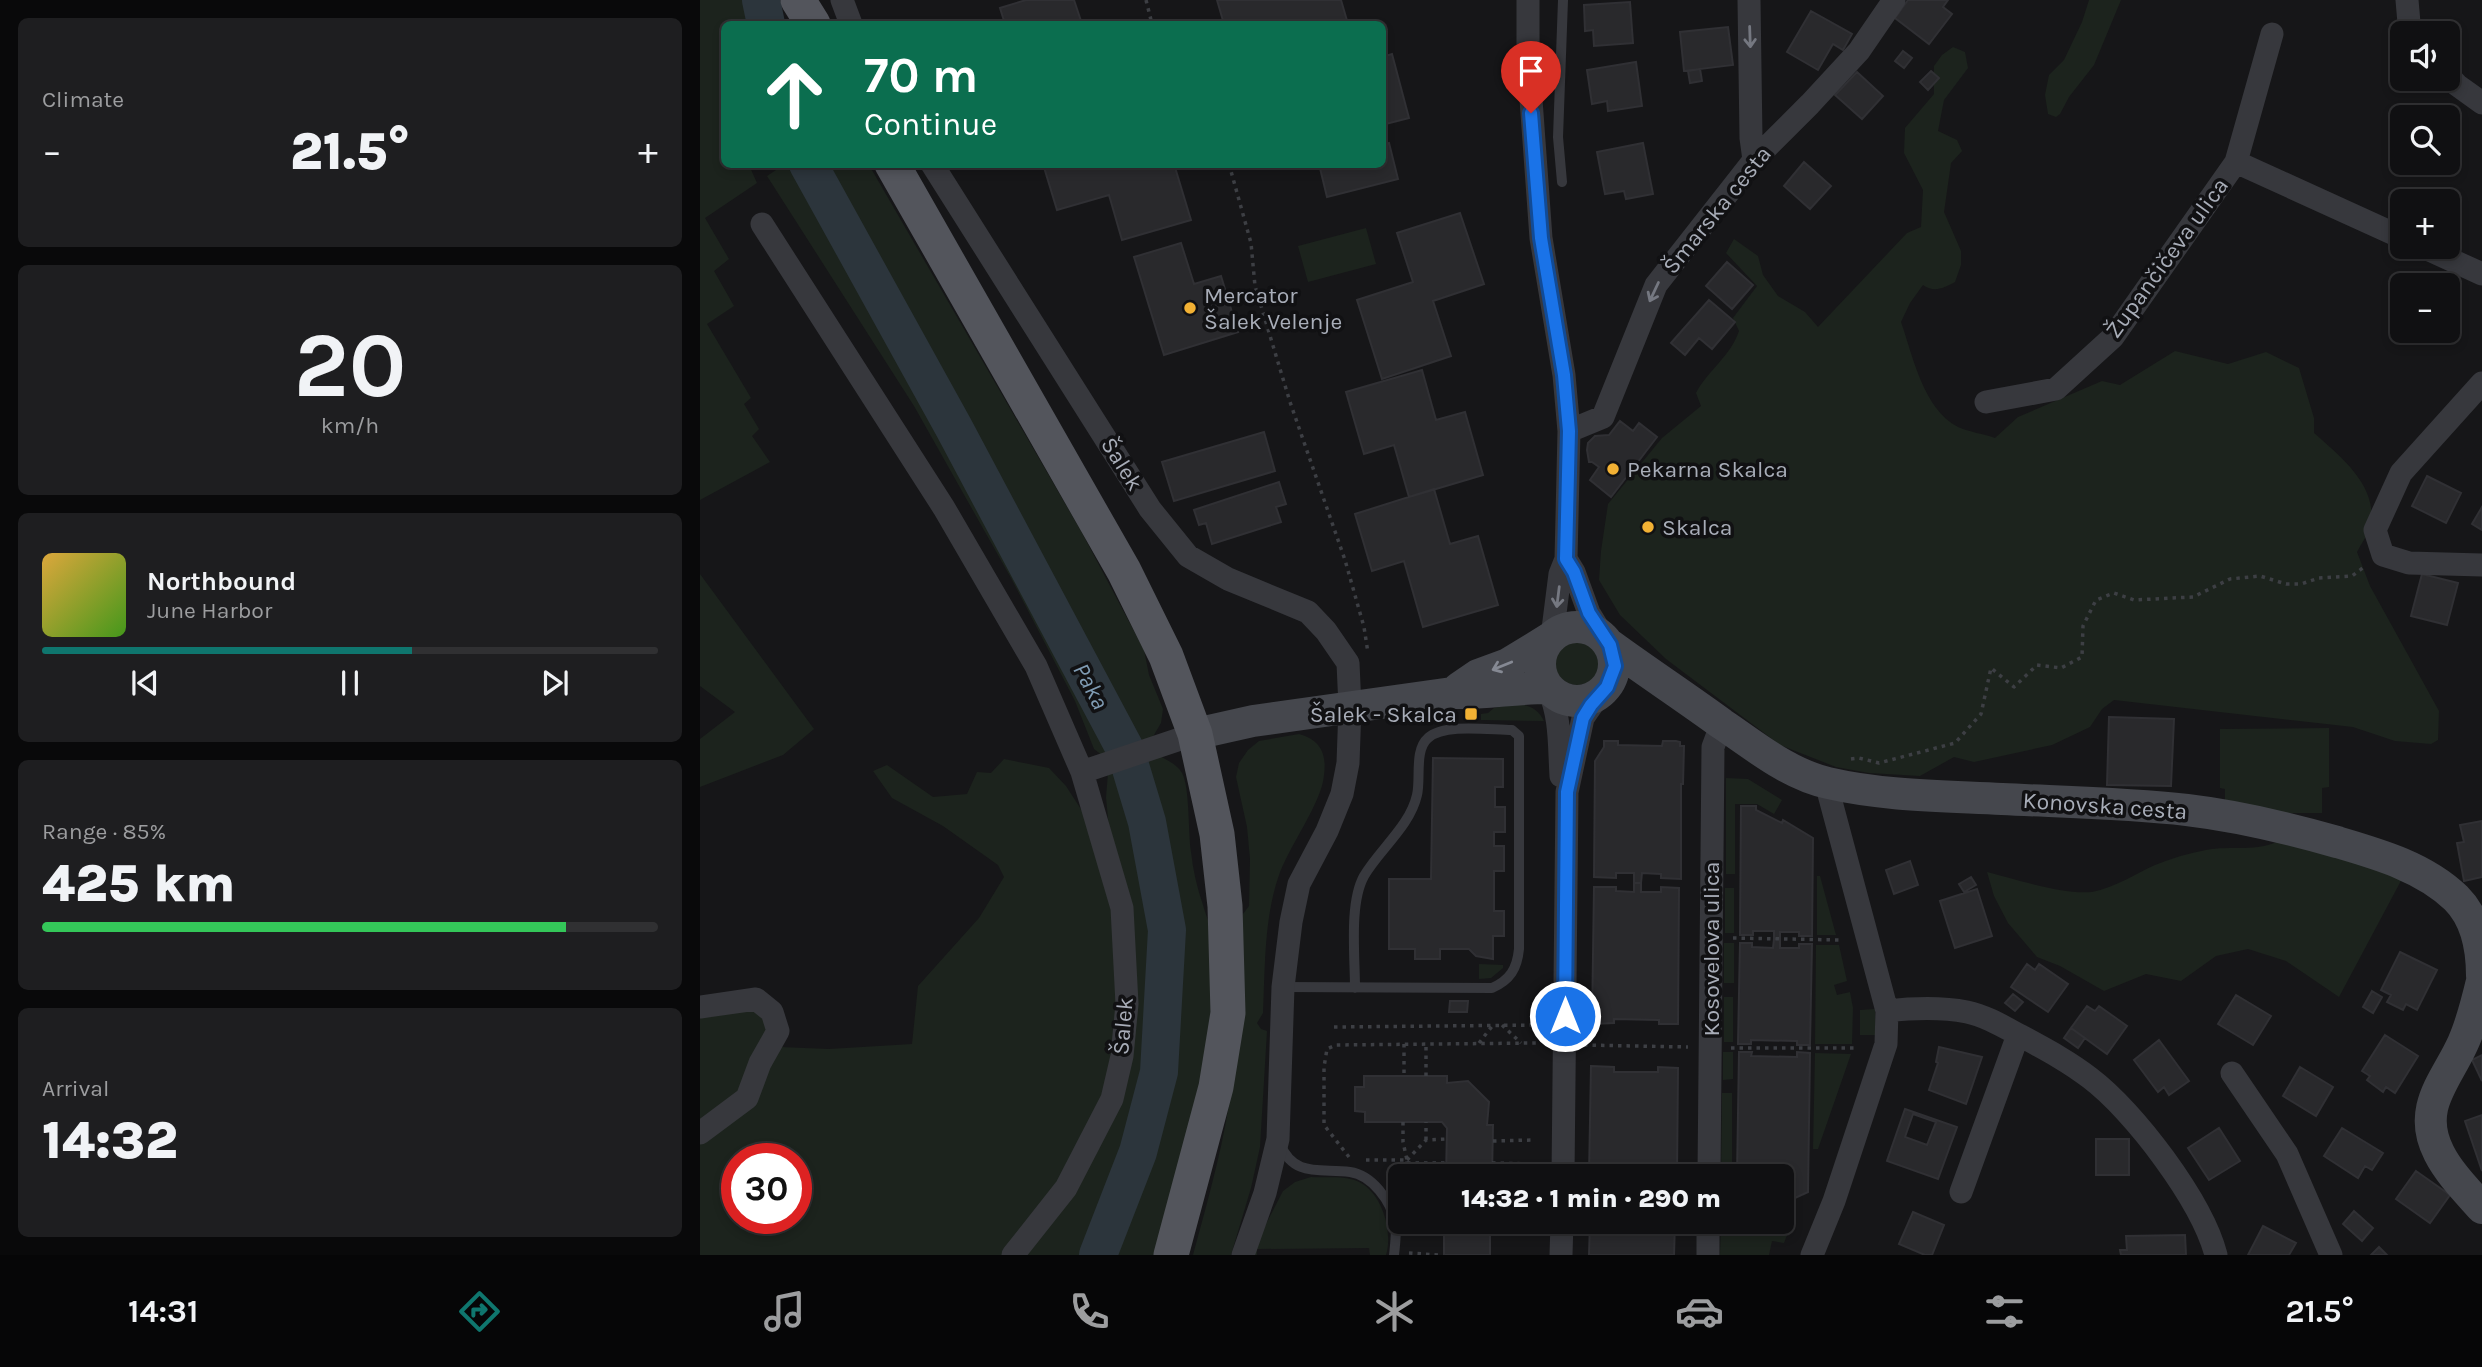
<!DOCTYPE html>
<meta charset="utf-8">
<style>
body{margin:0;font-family:Karla,sans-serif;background:#1e1e20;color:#f1f3f6;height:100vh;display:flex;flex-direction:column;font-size:26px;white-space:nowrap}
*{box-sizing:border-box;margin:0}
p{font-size:23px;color:#9c9d9f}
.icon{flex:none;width:38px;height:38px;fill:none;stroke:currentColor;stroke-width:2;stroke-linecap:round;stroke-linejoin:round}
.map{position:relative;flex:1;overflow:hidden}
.side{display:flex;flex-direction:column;gap:18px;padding:18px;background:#09090a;width:700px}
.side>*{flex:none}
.top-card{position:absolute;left:21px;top:21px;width:665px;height:147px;border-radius:10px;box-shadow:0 4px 10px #0003,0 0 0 2px #303032;background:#0b6e4f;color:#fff;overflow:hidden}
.buttons{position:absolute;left:1690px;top:21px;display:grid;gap:14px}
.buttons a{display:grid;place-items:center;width:70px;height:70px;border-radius:10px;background:#101012;box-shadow:0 4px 10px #0003,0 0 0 2px #303032;font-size:35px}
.speed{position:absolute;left:21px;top:1143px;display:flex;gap:14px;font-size:35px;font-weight:700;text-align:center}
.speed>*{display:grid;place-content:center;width:91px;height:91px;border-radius:50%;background:#101012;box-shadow:0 4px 10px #0003,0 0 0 2px #303032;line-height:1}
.speed .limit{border:10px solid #d22;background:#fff;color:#111}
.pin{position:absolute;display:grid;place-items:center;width:60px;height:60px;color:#fff;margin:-72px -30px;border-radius:50% 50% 50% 0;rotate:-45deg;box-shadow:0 0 7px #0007}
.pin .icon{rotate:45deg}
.me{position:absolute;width:77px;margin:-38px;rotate:0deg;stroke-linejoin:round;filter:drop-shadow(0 0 5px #0008)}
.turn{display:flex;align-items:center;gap:24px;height:147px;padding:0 28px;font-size:32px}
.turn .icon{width:91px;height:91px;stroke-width:2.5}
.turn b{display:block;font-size:49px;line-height:60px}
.big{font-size:52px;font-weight:800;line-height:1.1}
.side .tile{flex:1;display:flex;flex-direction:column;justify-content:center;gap:10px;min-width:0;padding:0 24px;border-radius:10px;background:#1e1e20}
.side .dial{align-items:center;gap:0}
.dial b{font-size:91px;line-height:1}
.song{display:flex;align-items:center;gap:21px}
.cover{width:84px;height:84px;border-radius:10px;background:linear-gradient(135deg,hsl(40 70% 55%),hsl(100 70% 35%))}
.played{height:7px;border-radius:4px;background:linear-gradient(90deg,#0f766e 60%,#303032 60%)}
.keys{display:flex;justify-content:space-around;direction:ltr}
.heat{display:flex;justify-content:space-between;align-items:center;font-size:38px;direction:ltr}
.charge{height:10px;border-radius:5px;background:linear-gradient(90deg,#34c759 85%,#303032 0)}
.trip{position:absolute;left:688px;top:1164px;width:406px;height:70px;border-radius:10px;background:#101012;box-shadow:0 4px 10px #0003,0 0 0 2px #303032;font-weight:800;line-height:70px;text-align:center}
.dock{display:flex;height:112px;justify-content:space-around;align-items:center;background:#060607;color:#9c9d9f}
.dock .icon{width:49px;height:49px}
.dock .current{color:#0f766e}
.dock b{font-size:32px;color:#f1f3f6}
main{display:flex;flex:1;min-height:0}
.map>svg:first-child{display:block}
</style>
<main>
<section class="side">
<div class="tile"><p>Climate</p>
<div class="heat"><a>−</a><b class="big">21.5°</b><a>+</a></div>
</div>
<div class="tile dial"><b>20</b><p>km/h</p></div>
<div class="tile">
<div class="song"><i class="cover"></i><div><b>Northbound</b><p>June Harbor</p></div></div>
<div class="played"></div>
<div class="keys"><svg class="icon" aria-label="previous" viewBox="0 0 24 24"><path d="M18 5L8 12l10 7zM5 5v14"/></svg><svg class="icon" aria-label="pause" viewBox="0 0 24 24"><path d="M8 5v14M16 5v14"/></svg><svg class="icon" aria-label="next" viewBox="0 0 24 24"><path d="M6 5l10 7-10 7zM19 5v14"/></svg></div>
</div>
<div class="tile"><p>Range · 85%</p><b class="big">425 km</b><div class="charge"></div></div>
<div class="tile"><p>Arrival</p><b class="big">14:32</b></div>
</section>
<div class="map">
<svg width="1782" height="1255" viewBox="0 0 1782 1255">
<rect width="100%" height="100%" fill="#161618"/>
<path fill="#1c231d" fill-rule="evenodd" d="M0,0H43L50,24H24V164L49,165L57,183L5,218L29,259L14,271L34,306L7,324L51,398L44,404L59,429L52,436L70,462L0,500Z
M68,0H73L87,24H72Z
M1389,0H1421L1394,65L1369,97L1360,114L1356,117L1348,114L1345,95L1349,75L1364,60L1382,22Z
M1253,47L1265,52L1268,68L1244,100L1238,131L1257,140L1262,151L1251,163L1244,212L1261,251V265L1255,282C1243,288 1235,293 1223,285L1210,303L1201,322C1213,356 1223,409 1258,427C1269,432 1284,434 1295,438L1318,417L1402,381L1420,385L1475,351L1528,364L1566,352L1599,368L1614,418V433C1641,457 1680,487 1670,528C1667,536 1661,544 1657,552L1670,586L1739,711L1738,740L1731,744L1695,741L1653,727L1414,700L1402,709L1390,727L1352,745L1274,762L1254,757L1220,776L1169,773L1136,767L1080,745L966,659L920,615L899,580L901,551L908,504L962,438L1001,406L996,393C1008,370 1030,357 1039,331L1033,318L1057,286L1026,253L1034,239L1058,256L1063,275L1078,296L1105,312L1118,327L1207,233L1221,227L1223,190L1204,153L1205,128L1234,94V66L1242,55Z
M73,165H101L129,223L199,345L323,576L387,689L416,755L407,759L394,749L375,701L311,578L214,406L67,176L76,170Z
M116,165H169L381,531L444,650L449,675L463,709L461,723L451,740L435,749L403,681L290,472L268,441L139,214Z
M666,228L676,264L608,282L598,246Z
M0,574L114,729L83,755L0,787V739L35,712L0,686Z
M855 663a22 22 0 1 1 44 0a22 22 0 1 1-44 0Z
M814,704C827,704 838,708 844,721L781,720V714L788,713L794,708Z
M1629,728V787L1622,788V813H1525V789L1520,788V729Z
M599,734C620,740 627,753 624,775C622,803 588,847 578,878C564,920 565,969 563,1013L557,1023L561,1029L567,1031L560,1147L551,1188L531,1255H493C509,1196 526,1137 533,1076C539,1022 540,968 543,914L549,906L550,859L547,827L536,777L539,763L548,750L559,741Z
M456,754C465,759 477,764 482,773C490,787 488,833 491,852C493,870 497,888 503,905C506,916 512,929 513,941C519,1048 482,1152 456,1255H409L451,1134L468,1065L473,986L472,912L459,825L440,760Z
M304,759L349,768L366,786L386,817L408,888L417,951L419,1007L414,1061L383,1148L309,1255H0V1002H53L80,1047L129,1049L212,1044L218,986L279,918L304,877L298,865L243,826L192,798L173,771L187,765L233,797L267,794L277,772L291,773ZM37,1158H96V1218H37Z
M419,767L441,826L458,936L453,1067L434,1142H423L388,1255H320L430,1055L406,797L408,773Z
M1026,778L1048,779L1082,800L1074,814L1057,804H1035V874H1026Z
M1580,840L1703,877L1639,997L1586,961L1548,949L1516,956L1481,981L1446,974L1404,991L1360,966L1337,957L1308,923L1294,896L1287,872C1315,879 1364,895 1392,892C1414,888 1435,874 1455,865C1472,858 1489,853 1506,850C1530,845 1558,853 1580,840Z
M1117,876H1120L1136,935H1117Z
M1025,888H1034V933H1025Z
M1024,943H1034V983H1024Z
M1116,945H1139L1147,981L1134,985L1137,995L1150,992L1153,1008L1152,1044H1115Z
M779,964L803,965V968L791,978L779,979Z
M1024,997H1033V1042H1024Z
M1175,1009L1176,1035H1160V1010Z
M1023,1052H1033V1079L1023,1080Z
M1115,1053L1151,1054L1118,1149H1113Z
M1022,1093H1032V1176H1021Z
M611,1177C624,1178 638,1176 650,1179C680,1184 694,1230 686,1255H670L669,1248L557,1249V1255H550L583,1191L595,1182Z
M1082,1213L1089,1230L1084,1243L1072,1241L1069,1255H1020L1021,1222H1082Z"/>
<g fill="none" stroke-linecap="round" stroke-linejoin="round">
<path stroke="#2c353c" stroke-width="38" d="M61,0L66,24
M108,164L254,428L425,749L447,822L467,930L459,1072L438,1152L398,1255"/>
</g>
<path fill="#29292c" stroke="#303034" stroke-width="2" fill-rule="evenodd" d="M326,0H374L382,24H305L300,8Z
M517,0H641L648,24H578L577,21L564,24H524Z
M1208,0H1248L1243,7L1252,14L1229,44L1195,18Z
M930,2L933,43L894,46L893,30L885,31L884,5Z
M1111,11L1152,34L1143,50L1133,44L1118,70L1087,52Z
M1028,27L1033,65L984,71L980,32Z
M1203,51L1212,58L1204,68L1195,61Z
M692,54L709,118L682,125V57Z
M936,62L942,106L908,111L907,101L892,104L887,70Z
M1000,69L1002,81L990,83L988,71Z
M1231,71L1239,78L1228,90L1220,82Z
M1157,72L1183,96L1162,119L1135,95Z
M689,143L698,179L627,197L619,164H682V145Z
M943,143L953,194L926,199L924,191L905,194L897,152Z
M1104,162L1131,186L1110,209L1084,186Z
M343,164H474L491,220L422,240L409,195L357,210Z
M760,213L784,284L733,301L751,356L682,379L657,300L713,282L697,233Z
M481,243L494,284L521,276L538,332L464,355L434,257Z
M1027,262L1053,285L1032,309L1006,286Z
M1009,300L1035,322L1012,349L999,338L985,355L971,343Z
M722,370L736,420L765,412L783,475L709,497L694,445L664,454L646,392Z
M920,421L933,431L939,423L957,437L911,497L890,480L899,467L892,462H889L887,450L888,443L895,436L909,435Z
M564,432L575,471L474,501L462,462Z
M1727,476L1761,493L1746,523L1712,506Z
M579,482L586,504L576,507L581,522L512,544L506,523L499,525L494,510Z
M734,489L750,544L778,536L798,605L723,627L704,561L672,571L655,514Z
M1782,507V530L1772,524Z
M1722,574L1758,583L1747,625L1711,616Z
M1409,717L1474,719L1471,786L1407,785Z
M904,741H918V745L962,746L963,741H976L980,742V746H984L983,784H981V879L961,878V874L942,873L941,883H934V873H916V878L894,877L895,761L904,747Z
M733,758L803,759V787H795V807H805V832H794V846H804V871H794V911H804V936H793V959L776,956L769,949H740V959H715V949H689V879H731Z
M1041,806H1056V810L1082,823L1083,820L1113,838L1112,936H1099V932H1080V939H1074V931H1053V935H1040Z
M1782,821V877L1764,881L1757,843L1764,842L1760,825Z
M1210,861L1218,885L1194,894L1186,870Z
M1271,877L1276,885L1264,892L1259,884Z
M934,883H941V892H961V887L979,888L978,1024H959V1020L914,1019V1023L892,1024L894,887H916V891L934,892Z
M1277,889L1292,936L1255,948L1240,901Z
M1074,939H1080V948H1099V944H1112L1110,1045H1097V1041L1051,1040V1044H1038L1040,943H1052V947L1073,948Z
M1700,952L1737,970L1717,1010L1706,1004L1703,1010L1687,1002L1691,995L1681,990Z
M1327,964L1335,970L1339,964L1368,984L1348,1012L1311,987Z
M1672,991L1682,997L1673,1013L1663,1007Z
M1313,994L1323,1002L1315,1011L1305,1003Z
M1536,995L1571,1016L1553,1045L1518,1024Z
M750,1001H768L767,1012H749Z
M1387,1006L1395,1011L1399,1006L1427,1026L1407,1054L1371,1028Z
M1371,1028L1385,1038L1378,1048L1364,1038Z
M1685,1035L1718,1056L1695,1093L1686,1087L1683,1092L1667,1080L1670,1076L1662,1071Z
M1459,1040L1489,1081L1469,1095L1464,1087L1458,1092L1434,1060Z
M1239,1047L1282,1057L1266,1104L1229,1090L1238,1063L1236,1062Z
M1039,1052H1052L1051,1056L1097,1057V1052L1110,1053L1108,1192L1082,1204V1176H1037Z
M1782,1055V1081L1772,1060Z
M891,1066L914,1067V1072H958V1067L978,1068L977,1176H889Z
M1600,1067L1633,1087L1616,1116L1583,1096Z
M664,1076H747V1083L768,1081L789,1102L787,1125H793L792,1176H746L747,1128L742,1122H665V1112L655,1111V1087H664Z
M1205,1109L1257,1127L1238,1179L1187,1161ZM1213,1114L1236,1122L1227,1145L1205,1137Z
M1782,1115V1171L1765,1121Z
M1519,1128L1540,1161L1509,1180L1488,1148Z
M1642,1128L1683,1153L1672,1170L1665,1166L1658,1178L1624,1156Z
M1396,1139H1429V1175H1396Z
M1716,1171L1750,1195L1730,1223L1696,1199Z
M1654,1211L1673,1228L1662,1241L1643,1224Z
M1213,1212L1244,1225L1232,1255H1225L1199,1244Z
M744,1222H790V1255H744Z
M890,1222H975L974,1255H889Z
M1563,1226L1596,1243L1589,1255H1548Z
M1485,1235L1486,1255H1421L1420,1250H1427L1426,1236Z
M1679,1247L1687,1255H1671Z"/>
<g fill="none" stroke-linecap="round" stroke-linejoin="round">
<path stroke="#3d3f44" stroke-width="3.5" stroke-dasharray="3.5 5" stroke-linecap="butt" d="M446,0L452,24
M529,164L551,243L555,286L590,402L645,560L664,627L668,653
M1151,759L1159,758L1179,763L1255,743L1281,714L1291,668L1314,687L1337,665L1361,668L1382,657L1383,626L1396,600L1414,593L1434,600L1493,597L1530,579L1560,576L1586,584H1601L1619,578L1652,576L1664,567
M1033,938L1140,940
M802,1025L821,1043
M634,1027L842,1025
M779,1043L793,1025
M704,1044V1075
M884,1045L988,1047
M1031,1048H1155
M726,1076V1044
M703,1122V1142L707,1160
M726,1140V1122
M793,1141L833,1140
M649,1157L624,1125V1067L627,1049L636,1045L836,1043
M666,1160H707V1176
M707,1160L726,1140L747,1139
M707,1163H746
M792,1163L833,1164
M711,1222L744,1223
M790,1226H833
M709,1253L738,1255"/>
<path stroke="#37383d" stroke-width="10" d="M862,182L858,137L863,0
M583,987L792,988C810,980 817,969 819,949V736L812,730C790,730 744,723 728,738C714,750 721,779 717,795C710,826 680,849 664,876C649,903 655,956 655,988
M580,1144C594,1178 621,1168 650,1172C672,1175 691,1201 695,1222C697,1232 695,1245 694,1255"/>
<path stroke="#37383d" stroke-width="23" d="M142,0L151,24
M828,0V58L841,238L864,375L869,431L866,559L860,574L852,637
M1049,0L1051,138L1054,160
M1707,0L1709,23L1716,33
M1748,75L1757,85L1782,103
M1536,162L1703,238
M232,164L450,509L488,556L528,579L608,612L626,631L648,663L650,707L648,763L642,794L627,831L599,884L591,922L583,987L578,1139L565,1193L543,1255
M62,224L244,508L336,666L382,772L422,908L427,1004L422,1056L412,1099L366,1188L313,1255
M1723,247L1782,274
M1782,383L1701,473L1675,530L1683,555L1709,563L1782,565
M1286,402L1356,389L1413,337L1536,162L1572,34
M869,431L903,417L956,285L1054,160L1110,104L1159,51L1194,0
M866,559L874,572L889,613L903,636
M848,688C861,717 859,745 861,776
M382,772L495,734
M0,1007L56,999L72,1012L78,1031L60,1063L47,1098L0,1133
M1187,1011C1214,1008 1241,1007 1267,1012C1286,1016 1304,1027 1321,1036C1345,1049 1368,1061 1390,1078C1434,1111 1502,1201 1516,1255
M1532,1073L1587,1154L1631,1255
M863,1176L867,792L883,718L899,695
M1009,1176L1013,747L1022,723
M1261,1192L1318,1035
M861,1255L862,1222
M1008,1255V1222
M1112,1255L1134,1201L1186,1044L1187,1011L1126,783"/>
<path stroke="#45474d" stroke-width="32" d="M840 664a37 37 0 1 1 74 0a37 37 0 1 1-74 0Z
M910,645C947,672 985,697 1022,724C1055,746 1088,774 1128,783C1184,796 1244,796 1302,799C1363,802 1426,803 1487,810C1538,816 1588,828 1637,842C1678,854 1724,867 1756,898C1776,918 1782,949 1782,976
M759,688L778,675L808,664L852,637
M495,734L553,721L752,693C784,694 816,688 848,688
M1782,981C1777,1002 1772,1023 1763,1043C1746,1081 1716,1108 1739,1153C1749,1173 1767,1191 1782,1208"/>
<path stroke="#53555c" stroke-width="35" d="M98,0L113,24
M192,164L424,571L466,656L495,734L517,834L525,906L528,1013L516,1087L471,1255"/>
</g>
<defs><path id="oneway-shaft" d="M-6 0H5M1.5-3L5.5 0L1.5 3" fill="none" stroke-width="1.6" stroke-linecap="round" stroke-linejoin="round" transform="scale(1.75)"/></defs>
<g stroke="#757881">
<use href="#oneway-shaft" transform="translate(1050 37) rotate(88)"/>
<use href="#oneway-shaft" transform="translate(954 292) rotate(115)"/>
<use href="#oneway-shaft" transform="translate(858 597) rotate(97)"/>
</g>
<use stroke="#858993" href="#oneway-shaft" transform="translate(802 666) rotate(158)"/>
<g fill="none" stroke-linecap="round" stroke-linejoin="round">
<g stroke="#114b97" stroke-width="18">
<path id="route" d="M831,113L841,238L864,375L869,431L866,559L874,572L889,613L910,645L915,666L907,687L891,705L883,718L867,792L865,1016"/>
</g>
<use href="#route" stroke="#1a73e8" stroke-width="12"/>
</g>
<g fill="#f2b134" stroke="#111113" stroke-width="2.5">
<circle cx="490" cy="308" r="7"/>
<circle cx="913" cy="469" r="7"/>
<circle cx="948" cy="527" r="7"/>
<rect x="764" y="707" width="14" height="14" rx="3.5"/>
</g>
<g text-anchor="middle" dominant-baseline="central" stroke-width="7" stroke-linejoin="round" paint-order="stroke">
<g font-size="23" fill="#a8adb8" stroke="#111113">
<text transform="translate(1017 210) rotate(-51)">Šmarska cesta</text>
<text transform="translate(1467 258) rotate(-54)">Župančičeva ulica</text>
<text transform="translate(422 464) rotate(58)">Šalek</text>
<text transform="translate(1405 806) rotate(4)">Konovska cesta</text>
<text transform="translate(1011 949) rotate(-90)">Kosovelova ulica</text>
<text transform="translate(423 1026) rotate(-85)">Šalek</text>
</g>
<g font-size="23" fill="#a8adb8" stroke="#111113" text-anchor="start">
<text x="504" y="295">Mercator<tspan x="504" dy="26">Šalek Velenje</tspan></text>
<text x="927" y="469">Pekarna Skalca</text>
<text x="962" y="527">Skalca</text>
<text x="757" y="714" text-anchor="end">Šalek - Skalca</text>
</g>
<g font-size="24" font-style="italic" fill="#7f9bb3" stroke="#111113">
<text transform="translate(391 686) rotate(62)">Paka</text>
</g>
</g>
</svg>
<div class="buttons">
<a><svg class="icon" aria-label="sound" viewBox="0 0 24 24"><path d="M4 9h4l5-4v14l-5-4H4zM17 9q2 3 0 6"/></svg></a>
<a><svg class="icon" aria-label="search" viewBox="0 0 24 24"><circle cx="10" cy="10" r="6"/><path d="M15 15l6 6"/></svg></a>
<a>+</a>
<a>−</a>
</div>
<div class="speed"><div class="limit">30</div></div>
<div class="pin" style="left:831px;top:113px;background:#d93025"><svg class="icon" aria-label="arrive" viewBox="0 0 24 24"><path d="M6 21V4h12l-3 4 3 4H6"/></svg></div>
<svg class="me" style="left:865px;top:1016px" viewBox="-20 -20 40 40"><circle r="17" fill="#1a73e8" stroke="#fff" stroke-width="3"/><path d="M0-11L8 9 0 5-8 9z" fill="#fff"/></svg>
<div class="trip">14:32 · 1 min · 290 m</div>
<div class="top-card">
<div class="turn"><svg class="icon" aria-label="ahead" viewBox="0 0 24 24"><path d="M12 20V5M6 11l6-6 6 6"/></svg><div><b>70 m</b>Continue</div></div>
</div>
</div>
</main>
<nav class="dock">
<b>14:31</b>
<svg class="icon current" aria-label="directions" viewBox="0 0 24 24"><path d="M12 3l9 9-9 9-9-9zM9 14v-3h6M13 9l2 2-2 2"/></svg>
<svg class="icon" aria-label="music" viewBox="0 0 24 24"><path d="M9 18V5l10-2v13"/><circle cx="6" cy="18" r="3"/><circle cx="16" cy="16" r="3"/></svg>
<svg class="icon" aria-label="phone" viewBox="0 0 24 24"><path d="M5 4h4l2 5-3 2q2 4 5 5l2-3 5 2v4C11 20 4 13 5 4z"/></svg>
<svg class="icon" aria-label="climate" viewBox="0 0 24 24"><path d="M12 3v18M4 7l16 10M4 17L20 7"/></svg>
<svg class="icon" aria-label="car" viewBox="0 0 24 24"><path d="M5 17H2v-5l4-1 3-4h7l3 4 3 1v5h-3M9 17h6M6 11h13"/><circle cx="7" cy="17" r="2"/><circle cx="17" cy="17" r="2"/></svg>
<svg class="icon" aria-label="filters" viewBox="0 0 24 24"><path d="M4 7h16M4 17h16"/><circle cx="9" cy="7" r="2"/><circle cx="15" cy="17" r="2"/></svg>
<b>21.5°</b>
</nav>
